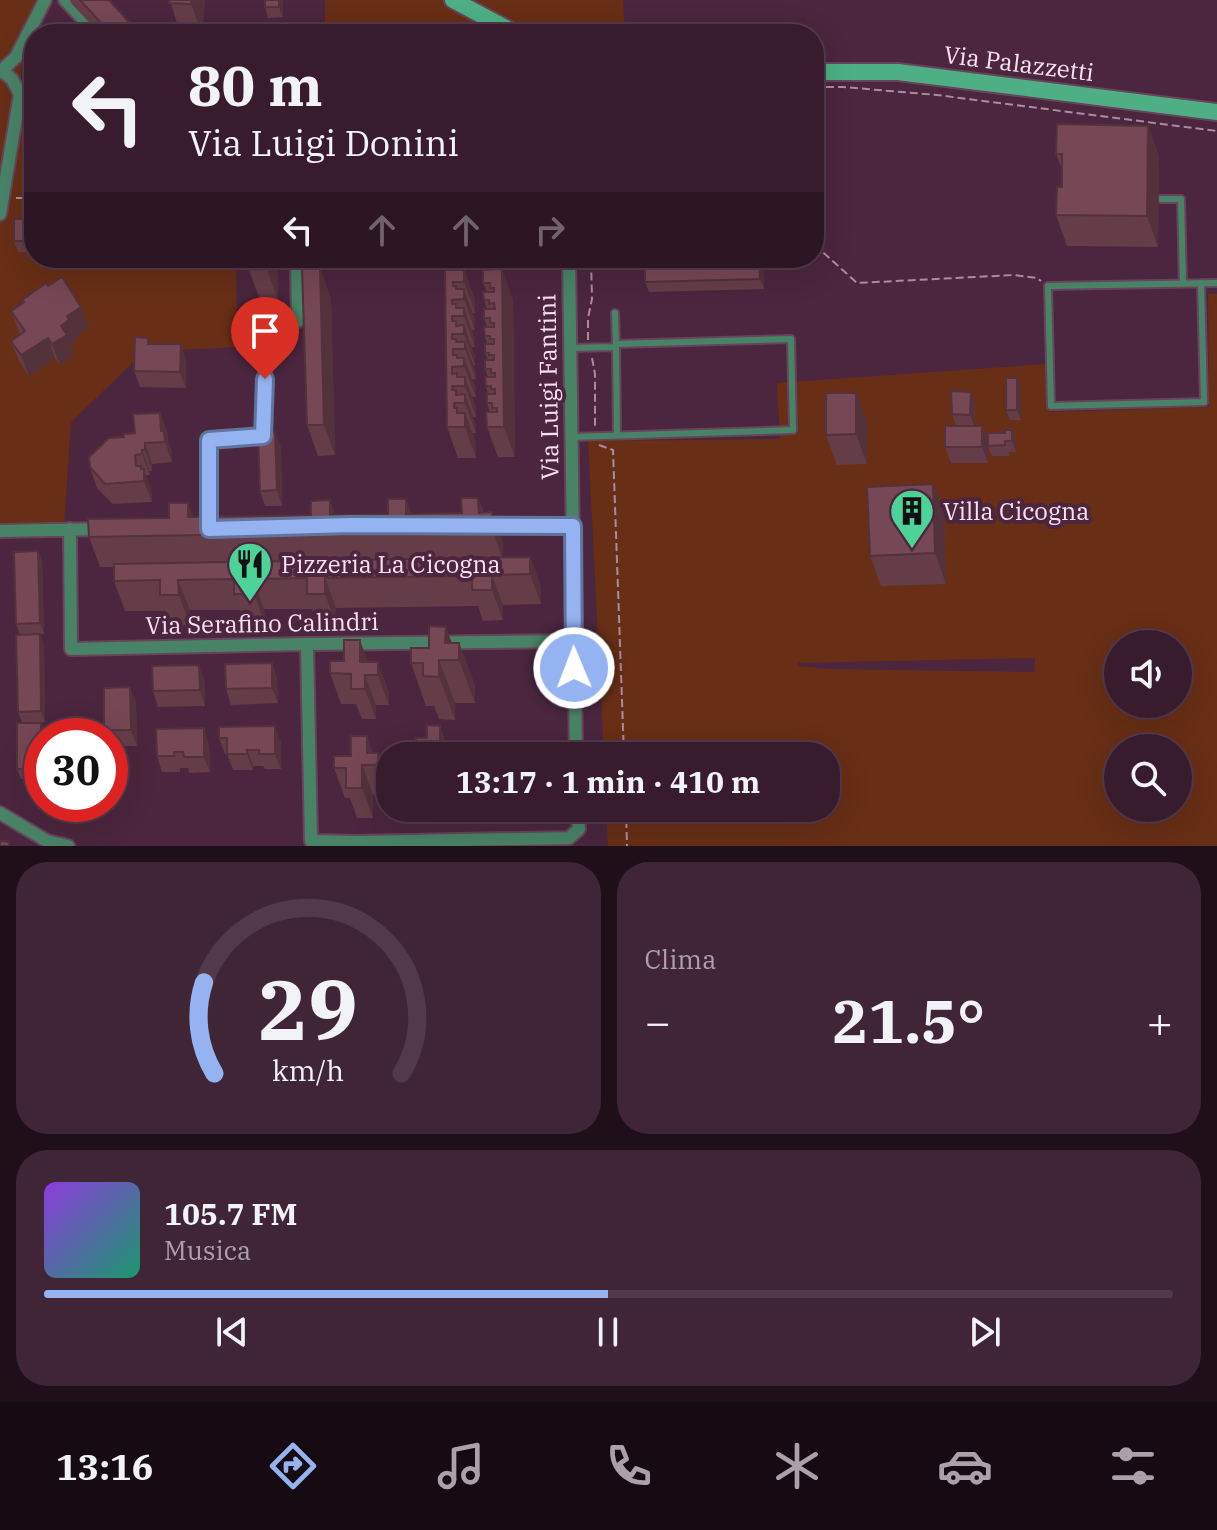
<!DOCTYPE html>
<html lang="it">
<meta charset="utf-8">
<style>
body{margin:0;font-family:"IBM Plex Serif",serif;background:#3f2536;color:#f1f3f6;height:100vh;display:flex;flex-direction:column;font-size:30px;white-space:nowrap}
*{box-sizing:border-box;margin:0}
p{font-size:26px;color:#aba1aa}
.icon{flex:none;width:44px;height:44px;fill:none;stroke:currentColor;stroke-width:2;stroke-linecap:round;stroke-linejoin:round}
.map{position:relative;height:846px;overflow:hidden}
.details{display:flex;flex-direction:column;gap:16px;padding:16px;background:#1f0f19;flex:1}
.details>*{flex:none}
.banner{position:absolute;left:24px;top:24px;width:800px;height:244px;border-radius:32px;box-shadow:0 8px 32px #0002,0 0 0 2px #523a4a;background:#381c2e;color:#f1f3f6;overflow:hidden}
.buttons{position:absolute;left:1104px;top:630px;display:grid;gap:16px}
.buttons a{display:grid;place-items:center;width:88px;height:88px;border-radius:50%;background:#381c2e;box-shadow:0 8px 32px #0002,0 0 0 2px #523a4a;font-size:40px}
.speed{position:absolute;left:24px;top:718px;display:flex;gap:16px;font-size:40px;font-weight:700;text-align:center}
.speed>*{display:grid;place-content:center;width:104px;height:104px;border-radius:50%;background:#381c2e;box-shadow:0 8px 32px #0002,0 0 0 2px #523a4a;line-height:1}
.speed .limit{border:12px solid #d22;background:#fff;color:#111}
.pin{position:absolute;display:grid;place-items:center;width:68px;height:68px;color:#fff;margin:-82px -34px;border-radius:50% 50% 50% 0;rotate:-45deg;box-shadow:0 0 8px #0007}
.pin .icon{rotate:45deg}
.me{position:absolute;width:88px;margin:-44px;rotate:359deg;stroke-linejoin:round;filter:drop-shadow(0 0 6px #0008)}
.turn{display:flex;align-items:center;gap:28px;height:168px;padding:0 32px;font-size:36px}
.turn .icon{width:104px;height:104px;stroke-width:2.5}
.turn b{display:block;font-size:56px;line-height:68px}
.lanes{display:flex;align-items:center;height:76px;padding:0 32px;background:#0003;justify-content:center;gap:40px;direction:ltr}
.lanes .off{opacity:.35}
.big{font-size:60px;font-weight:800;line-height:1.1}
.details .tile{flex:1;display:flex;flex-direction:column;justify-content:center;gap:12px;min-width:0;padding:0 28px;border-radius:32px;background:#3f2536}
.details .dial{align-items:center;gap:0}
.dial svg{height:208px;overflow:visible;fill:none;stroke:#523a4a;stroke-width:7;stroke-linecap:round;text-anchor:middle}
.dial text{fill:#f1f3f6;stroke:none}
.song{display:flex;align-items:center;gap:24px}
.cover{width:96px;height:96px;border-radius:12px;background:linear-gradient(135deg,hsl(270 70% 55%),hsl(160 70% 35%))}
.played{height:8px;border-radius:4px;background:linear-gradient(90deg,#95b2f1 50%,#523a4a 50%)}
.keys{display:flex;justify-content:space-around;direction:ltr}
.heat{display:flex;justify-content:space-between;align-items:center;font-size:44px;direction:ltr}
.details .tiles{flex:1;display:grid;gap:16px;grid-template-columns:1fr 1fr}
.tile:last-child{grid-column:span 2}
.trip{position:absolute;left:376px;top:742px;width:464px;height:80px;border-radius:32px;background:#381c2e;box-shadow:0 8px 32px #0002,0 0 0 2px #523a4a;font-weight:800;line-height:80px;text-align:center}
.menu{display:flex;height:128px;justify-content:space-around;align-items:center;background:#160b12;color:#aba1aa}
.menu .icon{width:56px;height:56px}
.menu .on{color:#95b2f1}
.menu b{font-size:36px;color:#f1f3f6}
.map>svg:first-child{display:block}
</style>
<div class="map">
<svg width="1217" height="846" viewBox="0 0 1217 846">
<rect width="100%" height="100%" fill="#4b263e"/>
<path fill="#682e16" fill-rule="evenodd" d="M0,0H46L22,60L17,124L34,126V258H236L237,347L144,352L71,422L64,525L0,527Z
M325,0H623L625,34H325Z
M1208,294H1217V846H608L606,808H826V756H604L588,441L780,439L777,383L1046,364L1049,412L1209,407ZM1118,644H1178V704H1118ZM1035,658L1034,672L828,669L799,666L798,663ZM1118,748H1178V808H1118Z"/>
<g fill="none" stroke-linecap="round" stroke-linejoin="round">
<g stroke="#67445a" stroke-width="10">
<path id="service" d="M1161,199H1181L1183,284
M1201,283L1204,402L1051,406L1048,286L1217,283
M616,347L617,435
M569,348L616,347L615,313
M571,437L793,430L791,339L616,344"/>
</g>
<g stroke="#67445a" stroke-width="16">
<path id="minor" d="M65,0L97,34
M0,72L16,57L45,0
M0,214L20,94L12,79L2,71
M569,258L576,756
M480,526H573
M70,529L71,649L307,644L573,641
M209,529V440L263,436L267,323L298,321L297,258
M0,531L105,529
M307,644L311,841L358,842L569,838L579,829L577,808
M0,813L47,841L68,846"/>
</g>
<g stroke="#67445a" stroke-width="20">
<path id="secondary" d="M453,0L517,34
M814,72H898L1217,112"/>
</g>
<path stroke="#aa8c9f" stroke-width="2" stroke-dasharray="8 4" stroke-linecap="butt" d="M814,87H843L937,95L1217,131
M25,124L34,125
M16,198H34
M814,211H817L816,246L857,283L1014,275L1037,278L1041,281
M588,340V318L592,299L591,258
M592,358L595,374V427
M599,445L613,450L624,756
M626,808L627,846"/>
<use href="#service" stroke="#498367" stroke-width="6"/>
<use href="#minor" stroke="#498367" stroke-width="12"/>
<use href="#secondary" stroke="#4daf83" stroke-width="16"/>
</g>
<path fill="#653d48" d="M70,0H109L140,34H100L71,3Z
M170,0H205L202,34L180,33Z
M265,0H283V17L268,18L265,7Z
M1148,126L1159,156L1158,247L1067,246L1056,215L1062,187V169L1056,154Z
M34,219V252H18L14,241Z
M277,258L278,300H260L249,270Z
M645,258H763L764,289L649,292L645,282Z
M502,269L513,300L515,457H498L487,427L490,412L487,403L488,394L486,386L488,377L485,369L488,360L485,353L487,344L485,336L487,327L484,318L487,309L484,300L487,292L483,283Z
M445,270H464L475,300V313H472L475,319V330H472L475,339V347H471L475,356V365H473L476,372V379H472L476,388V397H472L476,407V417H473L476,425V433H472L476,443V458H458L447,427Z
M48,286L81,307L89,327L75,337L77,341L70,345L74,355L60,365L55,358L29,376L19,361L11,341L20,334L11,311L23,302L22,300Z
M331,298L335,455L318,456L307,425Z
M148,338L150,344H181L186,360V388L140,387L134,371Z
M1017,378L1021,388V420H1010L1006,410Z
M971,392L975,402L974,425H956L952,414Z
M867,423V464L837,465L826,435Z
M982,426L988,442L1012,430L1016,440V452H1009V456H992L988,446V463H951L945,447Z
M275,432L281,448L282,506H265L260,491Z
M168,433V442L172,451V462L152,464V471H150V475H146L151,490L152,502L113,504L97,488L90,467Z
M933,484L944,514L946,584L881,586L870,556Z
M478,498L484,513L503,543V558L530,557L541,587V604L503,605V620L483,621L478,606L336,608V624H318L312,609H264L265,624L246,625L240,610H190V625L171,626L165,611H125L114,581V567H100L89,537L169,518L188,503L193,517L311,515L330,500L335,515L462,513Z
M38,551L42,562L44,634L20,635L16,624Z
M446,627L451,643H459L475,686V703H455V720L439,719L434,706H426L411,663L429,648Z
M40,634L44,645L45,722H22L18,712Z
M368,662H378L389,693V705H376V719H362L356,704H341L330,673Z
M272,663L277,679L278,703L231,705L226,689Z
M205,681V706L158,707L153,691Z
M130,687L136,703L137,746H110V736H106L104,730Z
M17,723H41L45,733V736H42V779H21L17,769Z
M219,738L281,742V769H265L263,766H253V770H233L227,754H225Z
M446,741L466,756H418L416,751Z
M209,744L210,772L189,773L188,768H180V772H162L157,756Z
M373,753H378L389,783V795H373V818H357L350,798H345L334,768L351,756Z
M445,808H461V811H446Z"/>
<path fill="#53323b" d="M192,0H205L202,34L191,4Z
M279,0H283V17L279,7Z
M1148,126L1159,156L1158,247L1147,216Z
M267,258H277L278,300L267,269Z
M759,258H763L764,289L760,279Z
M320,268L331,298L335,455L324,425Z
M502,269L513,300L515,457L504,427Z
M464,270L475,300V313L464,282Z
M464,289L475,319V330L464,299Z
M81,307L89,327L75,337L77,341L70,345L74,355L60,365L52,344L67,316Z
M464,308L475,339V347L464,316Z
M464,325L475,356V365L464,334Z
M48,338L55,358L29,376L21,355Z
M465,342L476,372V379L465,349Z
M181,344L186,360V388L180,372Z
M464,358L476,388V397L464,366Z
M465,377L476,407V417L465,386Z
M1017,378L1021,388V420L1017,410Z
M971,392L975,402L974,425L970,415Z
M856,393L867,423V464L856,434Z
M465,394L476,425V433L465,403Z
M160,413L168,433V442L172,451V462L161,431Z
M465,413L476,443V458L465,427Z
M982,426L988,442V463L982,447Z
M1012,430L1016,440V452L1012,441Z
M275,432L281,448L282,506L277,490Z
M145,443L152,464V471L145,450Z
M142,450L150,471V475L142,454Z
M141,466L144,475V469L151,490L152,502L144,481Z
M933,484L944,514L946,584L935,553Z
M478,498L489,528L479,513Z
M406,499L417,529L406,514Z
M330,500L341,531L330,515Z
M188,503L199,533L188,517Z
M492,512L503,543V560L492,530Z
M38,551L42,562L44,634L40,623Z
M530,557L541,587V604L530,574Z
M492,575L503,605V620L492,590Z
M325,578L336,608V624L325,594Z
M253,579L264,609L265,624L254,594Z
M178,580L190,610V625L179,595Z
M446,627L458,660L445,643Z
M40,634L44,645L45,722L41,711Z
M360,640L371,670L365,675L376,705V719L365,689L360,662Z
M459,643L475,686V703L459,660Z
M439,660L455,703V720L439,677Z
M378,662L389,693V705L378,675Z
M272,663L277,679L278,703L272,688Z
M199,665L205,681V706L200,690Z
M130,687L136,703L137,746L131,730Z
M41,723L45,733V736H42V772Z
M275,726L281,742V769L275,754Z
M440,726L451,755H445L440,741Z
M204,728L209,744L210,772L204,757Z
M367,736L377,765L367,753Z
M460,741L466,756H461L460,755Z
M247,750L253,766V770L247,754Z
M378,753L389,783V795L378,765Z
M362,765L373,795V818L362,788Z"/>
<path fill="#764754" stroke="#53323b" stroke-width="2" d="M80,0H109L140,34H111Z
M170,0H192L191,4L169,3Z
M265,0H279V7H265Z
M1057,124L1148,126L1147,216L1056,215L1057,187H1062V154H1056Z
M14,219H34V241H14Z
M248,258H267V269L249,270Z
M645,258H759L760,279L645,282Z
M302,268H320L324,425H307Z
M502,269L504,427H487L486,412H497V408H492V403H487V394H495V389H491V386H486L485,377H495V373H491V369H485V360H494V355H489V353H485V344H494V339H490V336H485L484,327H494V323H490V318H484V309H495L494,303L489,304V300H484L483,292H494V288H490V283H483V270Z
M445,270H464V282H453V286H456V289H464V299L452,300V304H456V308H464V316H452V321H456V326L464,325V334H452V339H456V342H465V349H453V355H457V358H464V366L452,367V374L457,373V377H465V386H452V390H456V395L465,394V403H454V408H457V413H465V427H447Z
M62,277L81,307L67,316L69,320L61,326L67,335L52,344L48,338L21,355L11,341L25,331L11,311L24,302L22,300L46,283L48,286Z
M135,337L148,338V344H181L180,372L134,371Z
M1006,378H1017V410H1006Z
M951,391L971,392L970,415L952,414Z
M826,393H856V434L826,435Z
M160,413L161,431H164L165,442L145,443V450H142V454L135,455L136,466H141V469H144V481L105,484L90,467L89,457L109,438L124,437V434L135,433L133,414Z
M945,426H982V447H945Z
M1005,430H1012V441H1005V445L988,446V433H1005Z
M275,432L277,490L260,491L258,433Z
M933,484L935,553L870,556L867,487Z
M461,498H478L479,513L492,512V530L89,537L88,519L169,518V503H188V517L311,515V501L330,500V515L388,514V499H406V514L462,513Z
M38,551L40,623L16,624L14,552Z
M530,557V574L492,575V590H472V576L325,578V594H307V578L253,579L254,594H234V579L178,580L179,595H160V580L114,581V564Z
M429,626L446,627L445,643H459V660H439V677L423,676V663H411V648H429Z
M40,634L41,711L18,712L16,635Z
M344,640H360V662H378V675H365V689H351V674L330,673V661H344Z
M272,663V688L226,689L225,664Z
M199,665L200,690L153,691L152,666Z
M130,687L131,730H104V688Z
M17,723H41V769H17Z
M427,725L440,726V741H460V755L431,756V751H416V738H427Z
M275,726V754H259V750H247V754H227V738H219V727Z
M204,728V757H184L183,752H174V756H157L156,729Z
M351,736H367V753H378V765H362V788H346V768H334V756H351Z
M0,841L9,842V846H0Z"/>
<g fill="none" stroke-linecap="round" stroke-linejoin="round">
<g stroke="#61749d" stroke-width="20">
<path id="route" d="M265,379L263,436L209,440V529L351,525L573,526L574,668"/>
</g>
<use href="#route" stroke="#95b2f1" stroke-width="14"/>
</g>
<defs>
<g id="building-pin" transform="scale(2.3)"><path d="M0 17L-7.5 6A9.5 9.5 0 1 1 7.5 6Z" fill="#4dd39a" stroke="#4b263e"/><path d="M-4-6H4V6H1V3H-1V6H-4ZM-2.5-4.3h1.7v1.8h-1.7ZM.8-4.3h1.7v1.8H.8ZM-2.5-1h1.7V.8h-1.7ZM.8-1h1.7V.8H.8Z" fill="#111"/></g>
<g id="restaurant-pin" transform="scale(2.3)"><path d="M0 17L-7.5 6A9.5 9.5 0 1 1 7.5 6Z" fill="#4dd39a" stroke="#4b263e"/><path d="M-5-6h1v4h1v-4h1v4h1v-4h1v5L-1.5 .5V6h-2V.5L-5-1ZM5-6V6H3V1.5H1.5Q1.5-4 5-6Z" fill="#111"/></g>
</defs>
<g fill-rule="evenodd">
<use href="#building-pin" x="912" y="511"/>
<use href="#restaurant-pin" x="250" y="564"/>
</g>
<g text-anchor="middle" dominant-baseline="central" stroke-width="8" stroke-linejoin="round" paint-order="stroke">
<g font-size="24" fill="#fae1f0" stroke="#4b263e">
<text transform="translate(1019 63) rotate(7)">Via Palazzetti</text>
<text transform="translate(548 387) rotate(-91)">Via Luigi Fantini</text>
<text transform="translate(262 623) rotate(-1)">Via Serafino Calindri</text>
</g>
<g font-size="24" fill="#fae1f0" stroke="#4b263e" text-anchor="start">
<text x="943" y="511">Villa Cicogna</text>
<text x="281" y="564">Pizzeria La Cicogna</text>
</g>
</g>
</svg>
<div class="buttons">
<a><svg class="icon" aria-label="sound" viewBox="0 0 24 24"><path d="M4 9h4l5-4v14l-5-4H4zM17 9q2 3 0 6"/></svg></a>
<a><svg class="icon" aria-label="search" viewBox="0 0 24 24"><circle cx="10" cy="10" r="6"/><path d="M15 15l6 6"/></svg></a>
</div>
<div class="speed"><div class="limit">30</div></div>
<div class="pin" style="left:265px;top:379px;background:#d93025"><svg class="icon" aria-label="arrive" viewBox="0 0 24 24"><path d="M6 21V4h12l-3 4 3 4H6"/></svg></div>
<svg class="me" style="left:574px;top:668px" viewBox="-20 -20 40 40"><circle r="17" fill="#95b2f1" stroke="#fff" stroke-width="3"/><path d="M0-11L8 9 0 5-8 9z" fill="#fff"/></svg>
<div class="trip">13:17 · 1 min · 410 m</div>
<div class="banner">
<div class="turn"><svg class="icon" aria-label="left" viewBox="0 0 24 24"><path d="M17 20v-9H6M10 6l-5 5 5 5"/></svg><div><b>80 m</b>Via Luigi Donini</div></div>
<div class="lanes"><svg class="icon" aria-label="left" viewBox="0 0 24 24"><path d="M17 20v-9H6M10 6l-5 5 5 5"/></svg><svg class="icon off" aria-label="ahead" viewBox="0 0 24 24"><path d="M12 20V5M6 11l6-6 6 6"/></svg><svg class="icon off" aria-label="ahead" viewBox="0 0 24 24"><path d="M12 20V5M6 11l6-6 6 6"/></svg><svg class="icon off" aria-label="right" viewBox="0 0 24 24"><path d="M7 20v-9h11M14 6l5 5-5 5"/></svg></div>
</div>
</div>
<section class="details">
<div class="tiles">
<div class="tile dial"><svg viewBox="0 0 100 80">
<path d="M14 69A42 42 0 1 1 86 69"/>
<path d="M14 69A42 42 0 0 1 10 34" stroke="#95b2f1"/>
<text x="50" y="56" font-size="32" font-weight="700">29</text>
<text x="50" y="72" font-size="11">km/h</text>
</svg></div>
<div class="tile"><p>Clima</p>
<div class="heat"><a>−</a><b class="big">21.5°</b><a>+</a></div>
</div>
<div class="tile">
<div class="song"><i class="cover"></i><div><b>105.7 FM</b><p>Musica</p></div></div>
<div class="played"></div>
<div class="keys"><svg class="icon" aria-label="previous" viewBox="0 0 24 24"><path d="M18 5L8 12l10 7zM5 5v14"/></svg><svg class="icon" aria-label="pause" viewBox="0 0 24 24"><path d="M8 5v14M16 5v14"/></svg><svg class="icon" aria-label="next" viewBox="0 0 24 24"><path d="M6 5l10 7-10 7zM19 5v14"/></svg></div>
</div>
</div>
</section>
<nav class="menu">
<b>13:16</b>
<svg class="icon on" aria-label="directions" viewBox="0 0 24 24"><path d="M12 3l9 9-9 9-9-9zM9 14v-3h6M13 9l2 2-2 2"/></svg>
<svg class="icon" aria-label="music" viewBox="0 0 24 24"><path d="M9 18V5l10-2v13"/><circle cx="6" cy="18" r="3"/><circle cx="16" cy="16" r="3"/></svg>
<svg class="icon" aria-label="phone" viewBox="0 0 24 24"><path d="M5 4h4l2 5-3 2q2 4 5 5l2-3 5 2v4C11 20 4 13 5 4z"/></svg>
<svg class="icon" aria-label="climate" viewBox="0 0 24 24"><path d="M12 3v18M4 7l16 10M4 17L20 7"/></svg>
<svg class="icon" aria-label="car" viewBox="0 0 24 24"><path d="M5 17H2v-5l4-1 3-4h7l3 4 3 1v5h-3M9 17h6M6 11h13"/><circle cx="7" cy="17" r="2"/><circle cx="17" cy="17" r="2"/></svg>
<svg class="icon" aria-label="filters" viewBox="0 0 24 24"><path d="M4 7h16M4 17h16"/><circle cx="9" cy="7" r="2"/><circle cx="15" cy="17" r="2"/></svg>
</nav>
